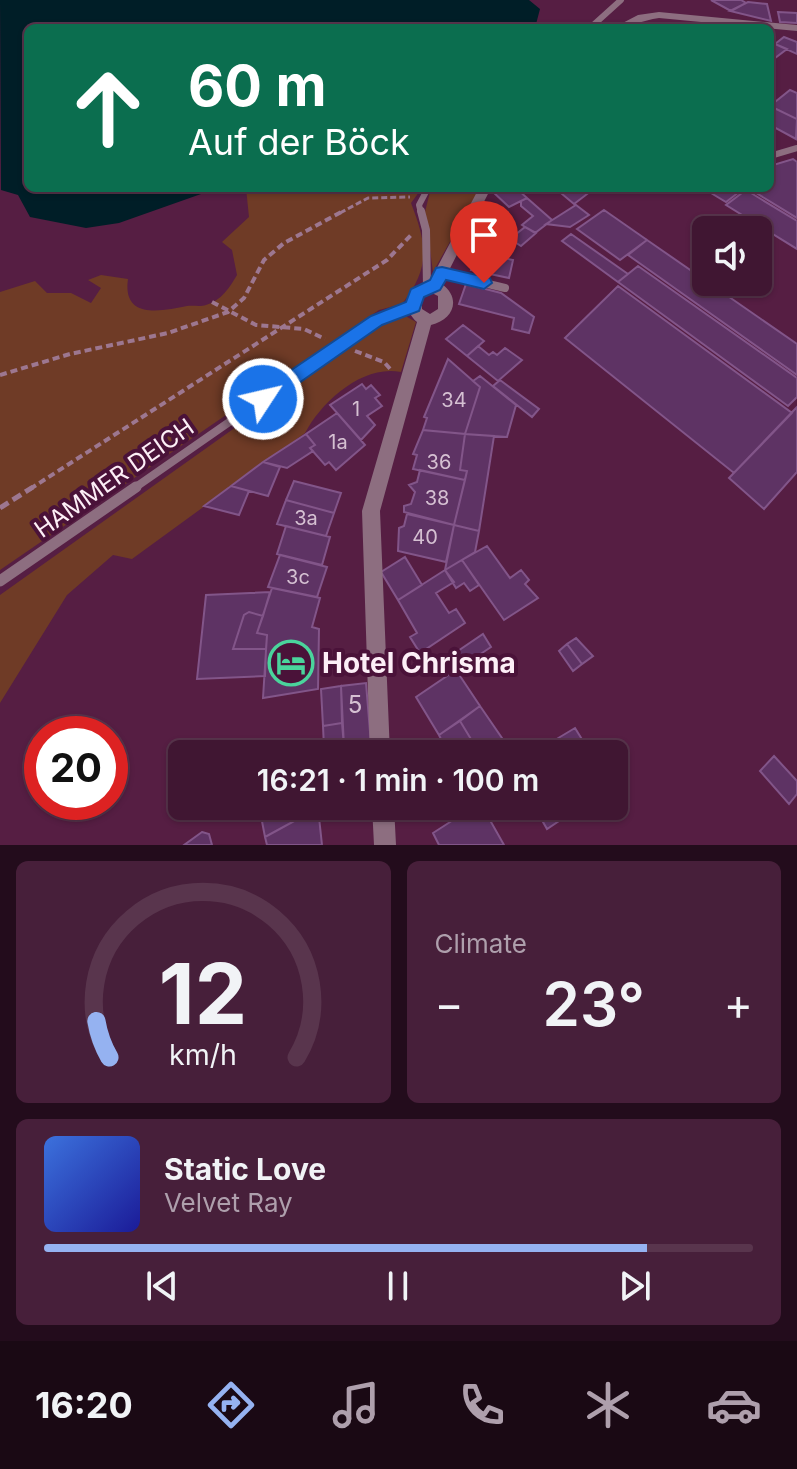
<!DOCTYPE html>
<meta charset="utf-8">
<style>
body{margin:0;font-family:Inter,sans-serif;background:#471f3a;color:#f1f3f6;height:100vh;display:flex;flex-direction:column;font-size:30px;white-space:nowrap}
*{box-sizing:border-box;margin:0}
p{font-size:26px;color:#ae9fac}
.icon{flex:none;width:44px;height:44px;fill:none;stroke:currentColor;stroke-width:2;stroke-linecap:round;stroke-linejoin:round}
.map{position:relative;height:845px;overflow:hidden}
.drawer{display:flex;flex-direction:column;gap:16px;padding:16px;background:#230c1c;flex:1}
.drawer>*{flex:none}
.guide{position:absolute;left:24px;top:24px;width:750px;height:168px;border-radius:12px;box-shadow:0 2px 6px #0004,0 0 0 2px #59354d;background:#0b6e4f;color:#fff;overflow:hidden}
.tools{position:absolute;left:692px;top:216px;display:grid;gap:16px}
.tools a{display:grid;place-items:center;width:80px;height:80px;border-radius:12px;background:#401632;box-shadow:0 2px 6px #0004,0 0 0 2px #59354d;font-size:40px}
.speed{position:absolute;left:24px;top:716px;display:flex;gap:16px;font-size:40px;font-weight:700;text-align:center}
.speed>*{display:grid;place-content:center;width:104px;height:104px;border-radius:50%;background:#401632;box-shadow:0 2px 6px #0004,0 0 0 2px #59354d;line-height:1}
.speed .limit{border:12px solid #d22;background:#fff;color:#111}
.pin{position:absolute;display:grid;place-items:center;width:68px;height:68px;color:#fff;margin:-82px -34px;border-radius:50% 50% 50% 0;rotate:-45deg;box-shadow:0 0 8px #0007}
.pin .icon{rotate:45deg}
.me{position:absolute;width:88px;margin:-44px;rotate:55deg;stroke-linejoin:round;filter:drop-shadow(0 0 6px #0008)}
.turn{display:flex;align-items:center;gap:28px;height:168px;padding:0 32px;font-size:36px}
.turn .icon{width:104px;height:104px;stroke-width:2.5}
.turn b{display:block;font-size:56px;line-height:68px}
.big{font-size:60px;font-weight:600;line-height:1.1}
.drawer .card{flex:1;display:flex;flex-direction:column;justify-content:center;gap:12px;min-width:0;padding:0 28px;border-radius:12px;background:#471f3a}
.drawer .dial{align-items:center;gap:0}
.dial svg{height:208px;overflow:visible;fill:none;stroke:#59354d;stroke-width:7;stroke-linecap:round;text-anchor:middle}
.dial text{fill:#f1f3f6;stroke:none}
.song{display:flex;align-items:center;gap:24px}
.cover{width:96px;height:96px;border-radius:12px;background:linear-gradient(135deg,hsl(220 70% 55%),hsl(240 70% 35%))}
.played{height:8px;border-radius:4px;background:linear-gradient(90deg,#95b2f1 85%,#59354d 85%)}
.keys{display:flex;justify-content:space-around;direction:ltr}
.heat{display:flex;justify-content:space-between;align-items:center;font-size:44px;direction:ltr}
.drawer .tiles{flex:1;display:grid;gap:16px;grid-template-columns:1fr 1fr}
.card:last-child{grid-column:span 2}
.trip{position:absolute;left:168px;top:740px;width:460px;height:80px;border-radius:12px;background:#401632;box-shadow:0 2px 6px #0004,0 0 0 2px #59354d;font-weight:600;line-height:80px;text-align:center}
.menu{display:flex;height:128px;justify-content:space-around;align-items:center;background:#1a0914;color:#ae9fac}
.menu .icon{width:56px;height:56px}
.menu .on{color:#95b2f1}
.menu b{font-size:36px;color:#f1f3f6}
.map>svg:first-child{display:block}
</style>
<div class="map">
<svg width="797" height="845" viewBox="0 0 797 845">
<rect width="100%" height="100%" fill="#561e43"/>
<path fill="#6f3b26" d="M246,188H395L402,191L404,188H422L411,203C427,245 431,267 402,304L379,310L0,570V292L35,281L47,293H71L91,303L101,288L88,280L101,275L128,279C122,320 162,311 187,306C193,305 200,307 206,305C221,301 230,287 237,275L232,250L222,242L249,217Z
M431,188H480L433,272L425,212Z
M402,314L416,322L401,372C363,364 322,401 305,433L132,559L113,555L67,595L0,703V595L389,318Z"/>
<path fill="#001e27" d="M0,0H529L540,9L535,28H28V188H218L119,223L86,228L30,217L18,195L1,190Z"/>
<path fill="#5e3364" stroke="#825589" stroke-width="2" d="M711,0H741L746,3L731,11Z
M748,2L767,4L771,21L730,11Z
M778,12L797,13V23L780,22Z
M784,37L797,42V54L775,44Z
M775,44L787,49L771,61L770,47Z
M790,90L797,93V119L770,106Z
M770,106L797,119L796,139L770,125Z
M793,159L797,162V218L748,188H770V166Z
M498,188H516L527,198L509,207L492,191Z
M555,188H585L591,191L574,204Z
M718,188H742L743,189L726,202L711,193Z
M746,190L797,221V249L726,205Z
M527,198L552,220L535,233L522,225L533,216L521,206V201Z
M576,205L589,215L570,227L546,224Z
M484,206L505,216L501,220L507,223L500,231L477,219Z
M604,210L647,240L620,260L577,229Z
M525,227L536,233L521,246L510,239Z
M571,234L628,274L618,282L562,241Z
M647,240L797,344V375L628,255Z
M476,252L513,260L509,278L471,270Z
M638,266L797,378V397L788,406L618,282Z
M466,284L501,293L534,317L529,333L512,329L514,318L459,304Z
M618,286L792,413L734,473L565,338Z
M463,325L484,341L467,356L446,339Z
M478,346L489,355L493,352L497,355L505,348L522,360L498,381L467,356Z
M448,359L480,387L465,434L423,430L427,418L424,417Z
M480,376L516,405L507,437L465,434L480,387L473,381Z
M500,380L539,409L532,417L493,386Z
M362,384L366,389L371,385L380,395L375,398L382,406L367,416L375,425L361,440L330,405Z
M797,407V472L764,509L729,478Z
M337,413L365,445L336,470L329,462L325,465L310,448L315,445L306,434Z
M423,430L465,434L460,470L467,471L465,480L413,469L417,455L413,454Z
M306,434L315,445L310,448L313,451L287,468L263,462Z
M465,434L494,436L479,531L454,525L467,471L460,470Z
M263,462L280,467L268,496L231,486Z
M420,470L465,480L454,525L404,512V506L411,504L415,492L409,485L417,482Z
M294,481L341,493L334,513L286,500Z
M231,486L249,491L239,515L204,506Z
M286,500L334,513L326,536L277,524Z
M407,514L454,525L446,562L398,551L399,528L404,526Z
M454,525L479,531L475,552L445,570Z
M286,526L330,537L322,565L277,554Z
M487,546L510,578L521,570L529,580L525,584L538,598L504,620L462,560Z
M280,555L327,567L317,597L268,587Z
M405,557L422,585L398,600L381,572Z
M462,560L479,585L470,591L464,583L456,588L445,570Z
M445,570L454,582L436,593L449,613L456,609L465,623L420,653L410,637L417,633L398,600Z
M272,588L320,598L312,627L319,629L318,689L263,698L267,635L257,633Z
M270,592L263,616L249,612L244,615L233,649H266L265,676L197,679L206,595Z
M249,612L263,616L257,633L267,635L266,649H233L244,615Z
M483,634L491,647L464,665L455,653Z
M576,638L593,656L582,664L567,644Z
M567,644L582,664L573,671L559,651Z
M456,670L480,706L439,735L416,697Z
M366,683L371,744L344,747L341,686Z
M341,686L342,723L323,726L321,689Z
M480,706L504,741L506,747L496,754H480L460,721Z
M460,721L480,754H448L439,735Z
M342,723L344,747L324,748L323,726Z
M575,728L591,754H563L555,740Z
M342,747V754H295V750Z
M774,756L797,781V794L789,804L760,771Z
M333,806L318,808L265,837L260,811L276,806Z
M475,806H482L504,845H439L433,833Z
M534,806H563L568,815L547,829Z
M318,808L322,845H267L265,837Z
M202,832L209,834L212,845H184Z"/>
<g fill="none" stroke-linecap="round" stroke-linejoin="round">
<path stroke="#9d7790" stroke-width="3" stroke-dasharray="6 3" stroke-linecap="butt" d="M340,213L368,198L410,197"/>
<path stroke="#9d7790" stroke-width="4" stroke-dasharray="7 4" stroke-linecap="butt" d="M212,302L256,325L304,329L325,339
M355,351L384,362L392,371
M0,375L70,354L168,333L228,312L244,298L264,260L284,243L343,211
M30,489L387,260L413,233"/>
<path stroke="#9d7790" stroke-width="5" stroke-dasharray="10 5" stroke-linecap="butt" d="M0,508L33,487"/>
<path stroke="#8d6e80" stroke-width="6" d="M590,28L621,0
M770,156L797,148
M421,213L419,205L428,188"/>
<path stroke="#8d6e80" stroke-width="8" d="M421,211L426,230L427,286
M442,273L505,288
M133,489L376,320L413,306"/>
<path stroke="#8d6e80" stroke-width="11" d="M0,581L136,487"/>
<path fill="#8d6e80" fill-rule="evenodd" d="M659,12L797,25V31L659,18C642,20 630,28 613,28L638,15Z
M479,188H491L442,284C462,299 453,320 431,325L380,511L390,754H370L362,511L417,322C399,306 408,286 430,281ZM430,292L438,296V309L430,314L422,309V296Z
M372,806H394L396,845H374Z"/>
</g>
<path fill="#1a73e8" stroke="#114b97" stroke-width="2" d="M442,267L490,278L492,283L484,289L446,280L440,290L424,297L419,311L382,325L269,404H256V394L371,316L406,302L411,289L430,280L436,268Z"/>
<defs>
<g id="hotel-ring" transform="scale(2.3)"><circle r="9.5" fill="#4a1239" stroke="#4ad49c" stroke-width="1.5"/><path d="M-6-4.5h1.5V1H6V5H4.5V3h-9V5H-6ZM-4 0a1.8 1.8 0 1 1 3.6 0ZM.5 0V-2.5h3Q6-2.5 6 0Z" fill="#4ad49c"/></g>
</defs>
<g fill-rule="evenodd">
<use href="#hotel-ring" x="291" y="663"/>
</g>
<g text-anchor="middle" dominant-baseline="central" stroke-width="8" stroke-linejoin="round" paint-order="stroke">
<g font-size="20" fill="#d5c0d2">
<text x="454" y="400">34</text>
<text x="356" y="409">1</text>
<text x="338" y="442">1a</text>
<text x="439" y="462">36</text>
<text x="437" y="498">38</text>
<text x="306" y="518">3a</text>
<text x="425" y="537">40</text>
<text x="298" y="577">3c</text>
</g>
<g font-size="24" fill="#fdeff7" stroke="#4a1239">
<text transform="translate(114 478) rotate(-35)">HAMMER DEICH</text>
</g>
<g font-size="24" fill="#d5c0d2">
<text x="355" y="704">5</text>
</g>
<g font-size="28" font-weight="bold" fill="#fdeff7" stroke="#4a1239" text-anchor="start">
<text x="322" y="663">Hotel Chrisma</text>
</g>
</g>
</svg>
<div class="tools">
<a><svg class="icon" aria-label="sound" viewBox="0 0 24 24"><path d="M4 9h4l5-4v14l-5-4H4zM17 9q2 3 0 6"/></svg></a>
</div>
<div class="speed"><div class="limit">20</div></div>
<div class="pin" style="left:484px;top:283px;background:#d93025"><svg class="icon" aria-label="arrive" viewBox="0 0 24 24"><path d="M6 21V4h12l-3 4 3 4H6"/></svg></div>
<svg class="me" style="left:263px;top:399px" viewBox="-20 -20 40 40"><circle r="17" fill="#1a73e8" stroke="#fff" stroke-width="3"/><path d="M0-11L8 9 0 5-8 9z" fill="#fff"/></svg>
<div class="trip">16:21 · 1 min · 100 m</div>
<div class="guide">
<div class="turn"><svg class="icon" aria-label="ahead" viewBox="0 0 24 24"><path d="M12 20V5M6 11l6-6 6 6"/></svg><div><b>60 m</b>Auf der Böck</div></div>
</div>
</div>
<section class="drawer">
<div class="tiles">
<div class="card dial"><svg viewBox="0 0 100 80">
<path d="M14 69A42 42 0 1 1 86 69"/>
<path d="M14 69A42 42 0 0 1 9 55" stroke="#95b2f1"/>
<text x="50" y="56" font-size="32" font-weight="700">12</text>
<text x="50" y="72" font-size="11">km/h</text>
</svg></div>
<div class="card"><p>Climate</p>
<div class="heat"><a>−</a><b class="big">23°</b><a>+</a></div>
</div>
<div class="card">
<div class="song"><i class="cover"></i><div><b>Static Love</b><p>Velvet Ray</p></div></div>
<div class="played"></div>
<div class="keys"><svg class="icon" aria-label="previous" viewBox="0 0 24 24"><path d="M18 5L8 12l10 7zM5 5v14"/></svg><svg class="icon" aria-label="pause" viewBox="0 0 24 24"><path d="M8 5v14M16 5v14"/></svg><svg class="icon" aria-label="next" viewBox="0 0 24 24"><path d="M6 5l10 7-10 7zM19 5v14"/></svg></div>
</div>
</div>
</section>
<nav class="menu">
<b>16:20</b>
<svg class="icon on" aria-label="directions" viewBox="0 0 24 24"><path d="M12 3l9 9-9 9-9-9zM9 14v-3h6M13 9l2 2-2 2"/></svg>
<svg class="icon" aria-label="music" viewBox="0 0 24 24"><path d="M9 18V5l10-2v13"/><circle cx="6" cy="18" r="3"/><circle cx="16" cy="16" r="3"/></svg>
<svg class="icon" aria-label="phone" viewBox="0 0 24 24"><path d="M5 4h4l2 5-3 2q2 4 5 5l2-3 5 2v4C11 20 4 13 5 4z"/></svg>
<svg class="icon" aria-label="climate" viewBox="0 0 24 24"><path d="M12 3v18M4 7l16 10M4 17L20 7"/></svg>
<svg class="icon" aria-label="car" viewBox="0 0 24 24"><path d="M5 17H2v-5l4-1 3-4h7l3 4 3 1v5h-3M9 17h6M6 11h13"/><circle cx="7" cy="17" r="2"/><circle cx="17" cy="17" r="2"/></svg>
</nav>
